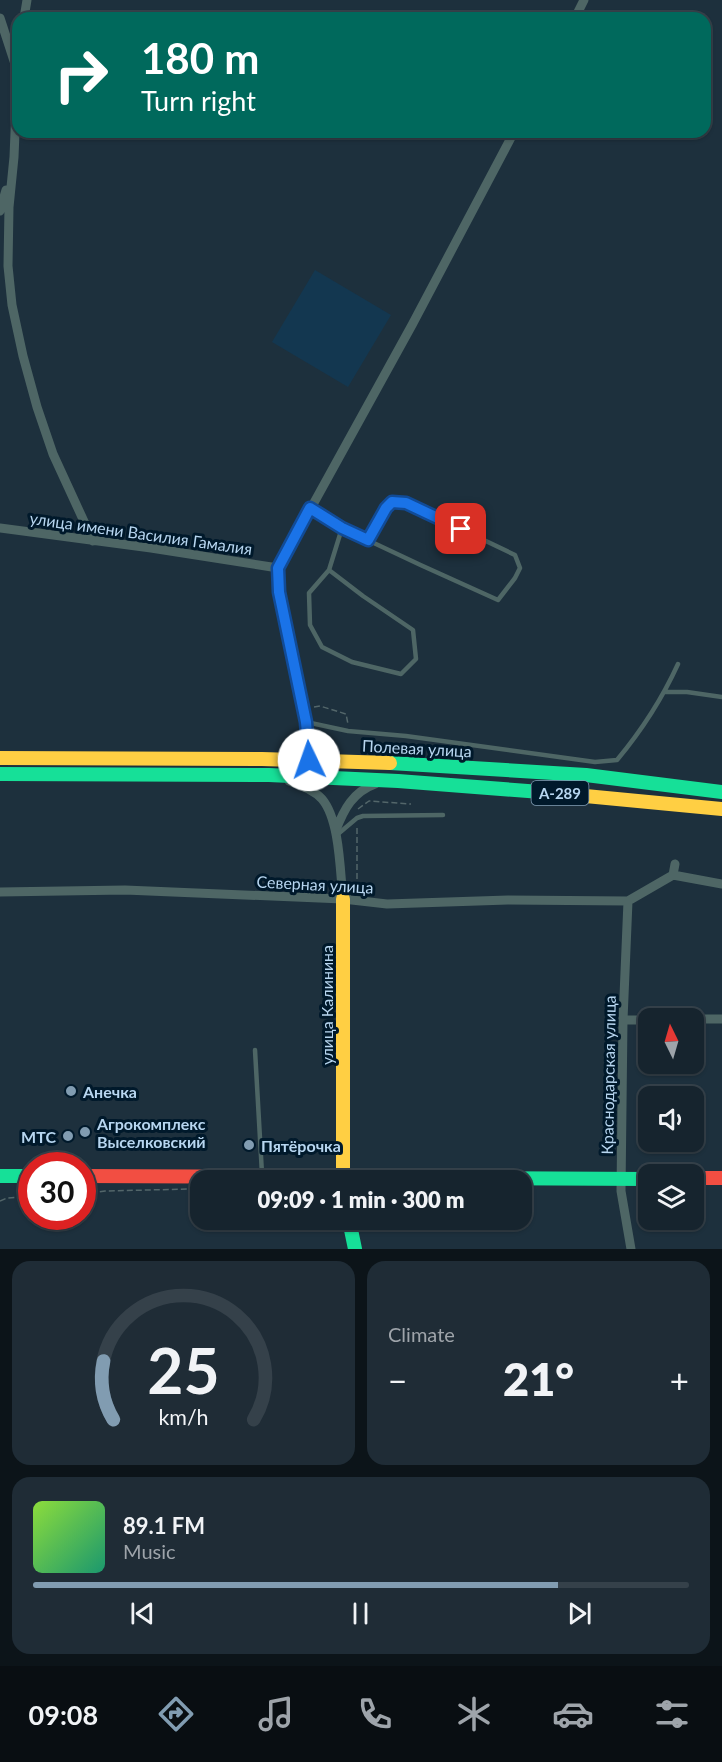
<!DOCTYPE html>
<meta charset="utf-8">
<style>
body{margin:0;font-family:Lato,sans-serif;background:#1f2c36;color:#f1f3f6;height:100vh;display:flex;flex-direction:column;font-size:22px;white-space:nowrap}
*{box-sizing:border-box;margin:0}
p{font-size:20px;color:#9ea4aa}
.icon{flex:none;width:33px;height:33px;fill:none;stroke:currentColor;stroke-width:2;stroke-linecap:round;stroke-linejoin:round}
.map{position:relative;height:1249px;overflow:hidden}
.panel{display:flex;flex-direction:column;gap:12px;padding:12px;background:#0c1419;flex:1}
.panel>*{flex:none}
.guide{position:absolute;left:12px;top:12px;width:699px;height:126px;border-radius:18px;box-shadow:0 2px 4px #0004,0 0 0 2px #35414a;background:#00695c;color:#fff;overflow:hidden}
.needle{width:39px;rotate:355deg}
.controls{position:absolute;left:638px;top:1008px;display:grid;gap:12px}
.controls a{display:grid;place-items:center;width:66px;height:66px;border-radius:12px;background:#16242e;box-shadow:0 2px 4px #0004,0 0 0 2px #35414a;font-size:30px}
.speed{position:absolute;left:18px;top:1152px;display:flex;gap:12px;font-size:30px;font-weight:700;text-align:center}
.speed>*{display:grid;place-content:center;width:78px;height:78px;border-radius:50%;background:#16242e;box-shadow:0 2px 4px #0004,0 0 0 2px #35414a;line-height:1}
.speed .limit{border:9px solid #d22;background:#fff;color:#111}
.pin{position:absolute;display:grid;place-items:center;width:51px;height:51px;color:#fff;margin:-26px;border-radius:12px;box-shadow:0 3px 9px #0006}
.me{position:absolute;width:66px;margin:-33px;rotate:357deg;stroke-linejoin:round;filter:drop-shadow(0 0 4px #0008)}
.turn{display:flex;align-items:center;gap:21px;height:126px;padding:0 30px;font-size:27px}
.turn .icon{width:78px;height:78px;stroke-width:2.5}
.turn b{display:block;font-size:42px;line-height:51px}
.big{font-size:45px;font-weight:800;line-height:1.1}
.panel .widget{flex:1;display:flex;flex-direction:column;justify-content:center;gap:9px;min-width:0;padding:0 21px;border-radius:18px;background:#1f2c36}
.panel .dial{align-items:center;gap:0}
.dial svg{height:156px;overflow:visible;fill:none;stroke:#35414a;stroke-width:7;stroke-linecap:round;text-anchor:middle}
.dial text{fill:#f1f3f6;stroke:none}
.song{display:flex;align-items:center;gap:18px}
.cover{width:72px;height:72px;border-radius:9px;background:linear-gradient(135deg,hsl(90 70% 55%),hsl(160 70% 35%))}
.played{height:6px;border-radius:3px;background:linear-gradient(90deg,#819cb1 80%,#35414a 80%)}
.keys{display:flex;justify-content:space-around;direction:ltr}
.heat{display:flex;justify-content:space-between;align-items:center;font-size:33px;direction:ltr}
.panel .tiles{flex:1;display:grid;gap:12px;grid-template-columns:1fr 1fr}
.widget:last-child{grid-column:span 2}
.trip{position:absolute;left:190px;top:1170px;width:342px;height:60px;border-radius:18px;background:#16242e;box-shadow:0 2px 4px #0004,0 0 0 2px #35414a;font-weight:800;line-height:60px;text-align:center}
.menu{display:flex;height:96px;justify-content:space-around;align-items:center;background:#090e12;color:#9ea4aa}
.menu .icon{width:42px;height:42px}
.menu .on{color:#819cb1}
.menu b{font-size:27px;color:#f1f3f6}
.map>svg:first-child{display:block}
</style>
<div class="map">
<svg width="722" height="1249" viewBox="0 0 722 1249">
<rect width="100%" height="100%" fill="#1d303d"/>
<path fill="#133750" d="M315,270L391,315L348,387L272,342Z"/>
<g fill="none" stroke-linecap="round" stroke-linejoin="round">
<path stroke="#53666a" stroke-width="1.5" stroke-dasharray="6 3" stroke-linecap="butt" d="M314,707L320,706L346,714L348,724
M358,809L369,801L411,804
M357,828V889
M82,1194L105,1191L191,1189
M0,1201L7,1198L32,1196"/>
<path stroke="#4e6665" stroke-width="4.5" d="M310,508L342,528L329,570L309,593L310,625L322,647L352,662L401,674L416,659L413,630L363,596L329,570
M342,528C394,553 446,577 498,600L515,578L520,568L515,555L406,503L392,502L386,508L368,541
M665,692H687L722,697
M306,722L348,731L406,736L595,762L617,760C642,730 662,699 678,664
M338,834L357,818L363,816L443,815
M255,1050L262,1174"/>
<path stroke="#4e6665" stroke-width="9" d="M0,18L16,67
M24,18L27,0
M575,18L584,0
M18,59L14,157L9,207L8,266L12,305L23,356L37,407L53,454L93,541
M0,211L6,190
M0,528L151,548L278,568
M309,760L306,722L279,592L278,568L412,325L514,132
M289,781C301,785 314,790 322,799C340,820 340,872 343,899
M336,830C344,809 353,792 375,784
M673,875L722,884
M0,892L125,890L343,899L387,904L508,900L628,901
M628,901L623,1020L621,1191L631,1249
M628,901L673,875L675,864
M693,1019H722
M623,1020H648"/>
<path stroke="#16e098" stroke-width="14" d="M390,763L586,775L722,792
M0,774L269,775L398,781L554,793
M0,1176H32
M299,1177L648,1179
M349,1220L355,1249"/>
<path stroke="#ffcf43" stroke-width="14" d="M0,758L262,759L390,763
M554,793L722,809
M343,899V1180"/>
<path stroke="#f24e42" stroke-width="14" d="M82,1176L299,1177
M693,1178H722"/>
</g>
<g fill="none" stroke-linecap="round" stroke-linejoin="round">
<g stroke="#114b97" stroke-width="15">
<path id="route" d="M309,760L306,722L279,592L278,568L310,508L342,528L368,540L386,508L392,502L406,503L461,529"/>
</g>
<use href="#route" stroke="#1a73e8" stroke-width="10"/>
</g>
<g fill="#819cb1" stroke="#00192b" stroke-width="2">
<circle cx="71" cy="1091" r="6"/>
<circle cx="85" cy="1132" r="6"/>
<circle cx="68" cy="1136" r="6"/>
<circle cx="249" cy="1145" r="6"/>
</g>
<g text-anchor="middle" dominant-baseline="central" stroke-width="6" stroke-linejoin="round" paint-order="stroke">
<rect fill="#00192b" stroke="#809db5" stroke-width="1.5" x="531.5" y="781" width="57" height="24" rx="4.5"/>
<g font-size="15" font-weight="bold" fill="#b7d6f0">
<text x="560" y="793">А-289</text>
</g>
<g font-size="16" fill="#b7d6f0" stroke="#00192b">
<text transform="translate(141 533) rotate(8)">улица имени Василия Гамалия</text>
<text transform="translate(417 748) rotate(3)">Полевая улица</text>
<text transform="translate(315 884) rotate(3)">Северная улица</text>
<text transform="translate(326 1005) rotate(-90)">улица Калинина</text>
<text transform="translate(608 1075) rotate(-89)">Краснодарская улица</text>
</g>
<g font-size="16" font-weight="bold" fill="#b7d6f0" stroke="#00192b" text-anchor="start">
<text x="83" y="1091">Анечка</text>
<text x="97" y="1123">Агрокомплекс<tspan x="97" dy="18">Выселковский</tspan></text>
<text x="56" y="1136" text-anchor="end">МТС</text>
<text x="261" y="1145">Пятёрочка</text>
</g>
</g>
</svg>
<div class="controls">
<a><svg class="needle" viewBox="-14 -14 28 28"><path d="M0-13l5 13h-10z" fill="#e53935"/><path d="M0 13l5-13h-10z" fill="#9ea4aa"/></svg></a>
<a><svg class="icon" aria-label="sound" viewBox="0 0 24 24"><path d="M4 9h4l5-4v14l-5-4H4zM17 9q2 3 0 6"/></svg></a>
<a><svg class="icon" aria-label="layers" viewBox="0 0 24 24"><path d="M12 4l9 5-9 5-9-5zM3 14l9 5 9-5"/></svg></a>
</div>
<div class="speed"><div class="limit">30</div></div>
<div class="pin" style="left:461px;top:529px;background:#d93025"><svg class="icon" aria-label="arrive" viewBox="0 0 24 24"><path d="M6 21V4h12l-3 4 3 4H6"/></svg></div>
<svg class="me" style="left:309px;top:760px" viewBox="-20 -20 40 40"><circle r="19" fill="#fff"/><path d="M0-13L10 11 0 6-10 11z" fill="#1a73e8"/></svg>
<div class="trip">09:09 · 1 min · 300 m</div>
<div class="guide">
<div class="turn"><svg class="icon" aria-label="right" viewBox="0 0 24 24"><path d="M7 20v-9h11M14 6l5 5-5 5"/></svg><div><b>180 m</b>Turn right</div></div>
</div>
</div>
<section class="panel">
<div class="tiles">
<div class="widget dial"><svg viewBox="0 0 100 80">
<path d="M14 69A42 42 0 1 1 86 69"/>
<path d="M14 69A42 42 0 0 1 9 39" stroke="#819cb1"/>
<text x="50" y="56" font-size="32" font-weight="700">25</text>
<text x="50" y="72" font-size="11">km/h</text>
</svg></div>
<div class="widget"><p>Climate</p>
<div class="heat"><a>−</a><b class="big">21°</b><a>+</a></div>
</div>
<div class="widget">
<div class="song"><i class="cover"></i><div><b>89.1 FM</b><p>Music</p></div></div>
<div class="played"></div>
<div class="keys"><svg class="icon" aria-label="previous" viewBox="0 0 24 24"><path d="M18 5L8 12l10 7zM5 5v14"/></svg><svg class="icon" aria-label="pause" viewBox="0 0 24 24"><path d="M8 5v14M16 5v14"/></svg><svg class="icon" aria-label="next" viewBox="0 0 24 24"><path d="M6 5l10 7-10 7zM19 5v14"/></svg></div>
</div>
</div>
</section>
<nav class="menu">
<b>09:08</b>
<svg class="icon on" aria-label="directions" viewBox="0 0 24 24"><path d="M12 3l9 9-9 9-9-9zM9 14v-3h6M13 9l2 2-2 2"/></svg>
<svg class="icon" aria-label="music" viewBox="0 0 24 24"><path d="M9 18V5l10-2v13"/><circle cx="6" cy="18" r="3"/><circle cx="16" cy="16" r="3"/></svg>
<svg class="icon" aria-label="phone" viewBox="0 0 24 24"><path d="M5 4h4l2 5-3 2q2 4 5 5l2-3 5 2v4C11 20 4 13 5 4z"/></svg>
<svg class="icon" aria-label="climate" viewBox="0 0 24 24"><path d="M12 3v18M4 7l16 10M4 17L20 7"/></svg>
<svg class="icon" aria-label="car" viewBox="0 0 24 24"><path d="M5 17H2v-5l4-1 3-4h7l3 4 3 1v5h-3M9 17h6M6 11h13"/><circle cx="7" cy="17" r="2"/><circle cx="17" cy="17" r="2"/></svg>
<svg class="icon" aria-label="filters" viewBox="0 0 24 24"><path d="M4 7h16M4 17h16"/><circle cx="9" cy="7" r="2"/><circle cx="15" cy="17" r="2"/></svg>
</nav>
